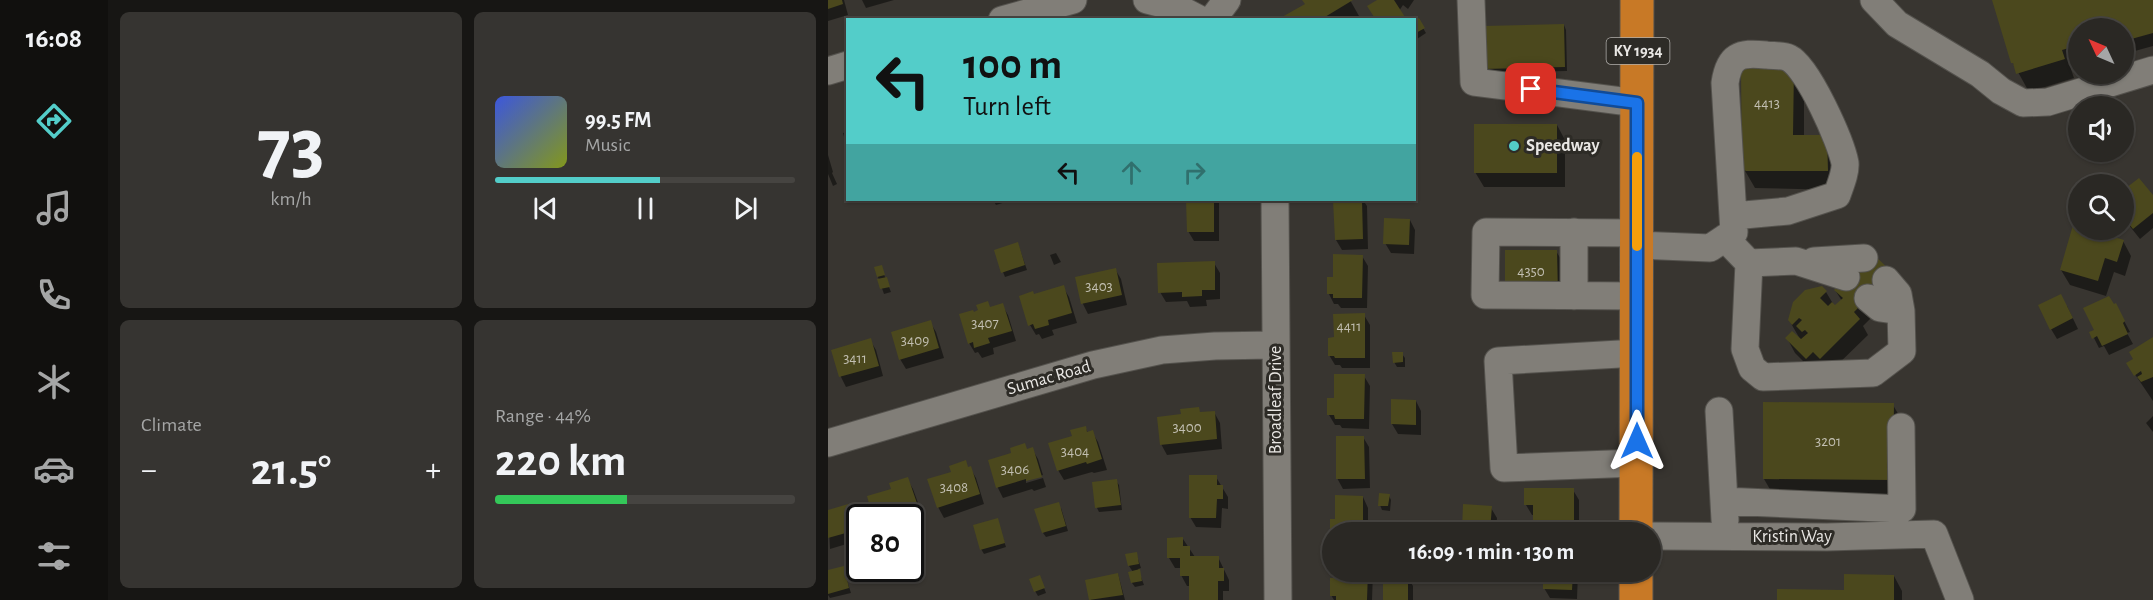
<!DOCTYPE html>
<meta charset="utf-8">
<style>
body{margin:0;font-family:"Alegreya Sans",sans-serif;background:#363431;color:#f1f3f6;height:100vh;display:flex;flex-direction:column;font-size:22px;white-space:nowrap}
*{box-sizing:border-box;margin:0}
p{font-size:20px;color:#a5a6a6}
.icon{flex:none;width:33px;height:33px;fill:none;stroke:currentColor;stroke-width:2;stroke-linecap:round;stroke-linejoin:round}
.map{position:relative;flex:1;overflow:hidden}
.details{display:flex;flex-direction:column;gap:12px;padding:12px;background:#171614;width:720px}
.details>*{flex:none}
.banner{position:absolute;left:18px;top:18px;width:570px;height:183px;border-radius:0px;box-shadow:0 2px 4px #0004,0 0 0 2px #464441;background:#53cdc9;color:#111;overflow:hidden}
.needle{width:39px;rotate:314deg}
.buttons{position:absolute;left:1240px;top:18px;display:grid;gap:12px}
.buttons a{display:grid;place-items:center;width:66px;height:66px;border-radius:50%;background:#2a2824;box-shadow:0 2px 4px #0004,0 0 0 2px #464441;font-size:30px}
.speed{position:absolute;left:18px;top:504px;display:flex;gap:12px;font-size:30px;font-weight:700;text-align:center}
.speed>*{display:grid;place-content:center;width:78px;height:78px;border-radius:50%;background:#2a2824;box-shadow:0 2px 4px #0004,0 0 0 2px #464441;line-height:1}
.speed .limit{border:3px solid #111;border-radius:9px;background:#fff;color:#111}
.pin{position:absolute;display:grid;place-items:center;width:51px;height:51px;color:#fff;margin:-26px;border-radius:12px;box-shadow:0 3px 9px #0006}
.me{position:absolute;width:66px;margin:-33px;rotate:0deg;stroke-linejoin:round;filter:drop-shadow(0 0 4px #0008)}
.turn{display:flex;align-items:center;gap:21px;height:126px;padding:0 18px;font-size:27px}
.turn .icon{width:78px;height:78px;stroke-width:2.5}
.turn b{display:block;font-size:42px;line-height:51px}
.lanes{display:flex;align-items:center;height:57px;padding:0 18px;background:#0003;justify-content:center;gap:30px;direction:ltr}
.lanes .off{opacity:.35}
.big{font-size:45px;font-weight:700;line-height:1.1}
.details .tile{flex:1;display:flex;flex-direction:column;justify-content:center;gap:9px;min-width:0;padding:0 21px;border-radius:9px;background:#363431}
.details .dial{align-items:center;gap:0}
.dial b{font-size:78px;line-height:1}
.song{display:flex;align-items:center;gap:18px}
.cover{width:72px;height:72px;border-radius:9px;background:linear-gradient(135deg,hsl(230 70% 55%),hsl(70 70% 35%))}
.played{height:6px;border-radius:3px;background:linear-gradient(90deg,#53cdc9 55%,#464441 55%)}
.keys{display:flex;justify-content:space-around;direction:ltr}
.heat{display:flex;justify-content:space-between;align-items:center;font-size:33px;direction:ltr}
.charge{height:9px;border-radius:4px;background:linear-gradient(90deg,#34c759 44%,#464441 0)}
.details .tiles{flex:1;display:grid;gap:12px;grid-template-columns:repeat(2,1fr)}
.trip{position:absolute;left:494px;top:522px;width:339px;height:60px;border-radius:30px;background:#2a2824;box-shadow:0 2px 4px #0004,0 0 0 2px #464441;font-weight:700;line-height:60px;text-align:center}
main{display:flex;flex:1;min-height:0}
.dock{display:flex;flex-direction:column;width:108px;justify-content:space-around;align-items:center;background:#11100e;color:#a5a6a6}
.dock .icon{width:42px;height:42px}
.dock .selected{color:#53cdc9}
.dock b{font-size:27px;color:#f1f3f6}
.map>svg:first-child{display:block}
</style>
<main>
<nav class="dock">
<b>16:08</b>
<svg class="icon selected" aria-label="directions" viewBox="0 0 24 24"><path d="M12 3l9 9-9 9-9-9zM9 14v-3h6M13 9l2 2-2 2"/></svg>
<svg class="icon" aria-label="music" viewBox="0 0 24 24"><path d="M9 18V5l10-2v13"/><circle cx="6" cy="18" r="3"/><circle cx="16" cy="16" r="3"/></svg>
<svg class="icon" aria-label="phone" viewBox="0 0 24 24"><path d="M5 4h4l2 5-3 2q2 4 5 5l2-3 5 2v4C11 20 4 13 5 4z"/></svg>
<svg class="icon" aria-label="climate" viewBox="0 0 24 24"><path d="M12 3v18M4 7l16 10M4 17L20 7"/></svg>
<svg class="icon" aria-label="car" viewBox="0 0 24 24"><path d="M5 17H2v-5l4-1 3-4h7l3 4 3 1v5h-3M9 17h6M6 11h13"/><circle cx="7" cy="17" r="2"/><circle cx="17" cy="17" r="2"/></svg>
<svg class="icon" aria-label="filters" viewBox="0 0 24 24"><path d="M4 7h16M4 17h16"/><circle cx="9" cy="7" r="2"/><circle cx="15" cy="17" r="2"/></svg>
</nav>
<section class="details">
<div class="tiles">
<div class="tile dial"><b>73</b><p>km/h</p></div>
<div class="tile">
<div class="song"><i class="cover"></i><div><b>99.5 FM</b><p>Music</p></div></div>
<div class="played"></div>
<div class="keys"><svg class="icon" aria-label="previous" viewBox="0 0 24 24"><path d="M18 5L8 12l10 7zM5 5v14"/></svg><svg class="icon" aria-label="pause" viewBox="0 0 24 24"><path d="M8 5v14M16 5v14"/></svg><svg class="icon" aria-label="next" viewBox="0 0 24 24"><path d="M6 5l10 7-10 7zM19 5v14"/></svg></div>
</div>
<div class="tile"><p>Climate</p>
<div class="heat"><a>−</a><b class="big">21.5°</b><a>+</a></div>
</div>
<div class="tile"><p>Range · 44%</p><b class="big">220 km</b><div class="charge"></div></div>
</div>
</section>
<div class="map">
<svg width="1325" height="600" viewBox="0 0 1325 600">
<rect width="100%" height="100%" fill="#383530"/>
<path fill="#0007" d="M0,0H16L20,15L0,21Z
M34,0H66L38,8Z
M476,0H522L531,16L525,20H457L478,4Z
M552,0H586L580,9L575,5L571,11L577,20H549Z
M1166,0H1325V46L1296,54V28H1251V74H1295L1260,90L1249,71L1248,67L1243,69L1246,78L1201,92L1185,63Z
M590,20L598,33L589,39L586,35V22Z
M736,25L738,30L739,71L659,73L657,68Z
M965,69L976,88V136H999L1010,190L927,188L916,169Z
M729,125L737,140V187H656L647,172Z
M20,132V151L15,133Z
M0,155L5,172L4,173L9,184L5,186L0,174Z
M1296,188L1325,198V228L1312,239L1296,219Z
M87,200H100L89,202Z
M165,200H180L181,201L168,205Z
M359,200H391V241H366L360,231Z
M507,200H535L539,206L540,249L514,250L508,240Z
M582,220L587,230L586,254L563,253L557,243Z
M1251,228V230L1295,241L1303,256L1297,276L1286,272L1278,296L1242,285L1233,270Z
M190,244L199,270L177,277L175,272Z
M728,251L737,266V308H687Z
M228,253L233,262L226,265L222,255Z
M534,256L540,266L539,308H513L510,304H506L501,294V281L506,279Z
M386,263L392,273V299L378,300L379,306L362,307L359,301L338,302L332,292Z
M53,267L63,292L56,294L50,277Z
M287,269L293,279L299,305L260,314L255,304L249,278Z
M235,287L241,297L249,323L224,330L226,335L214,339L211,334L208,335L202,325L206,296Z
M1072,289L1035,326L1040,335L1001,373H987L967,353L959,338L972,339L961,320L998,292L1007,307L1014,301L1007,290Z
M174,305L180,315L188,341L165,348L166,354L154,358L150,352L147,353L141,343L162,309Z
M1239,306L1250,329L1229,339L1223,329Z
M536,315L542,325V368H514L512,365H507L501,355L507,339Z
M1293,315L1302,332L1299,333L1305,344L1281,355L1276,346L1271,348L1266,338L1268,331Z
M102,322L108,332L116,358L78,369L72,359Z
M1325,339V401L1300,364L1307,360Z
M42,340L48,350L55,376L18,387L13,377L5,351Z
M574,354L577,358V367H569L566,362Z
M536,376L542,386L541,429L514,428L512,425H507L501,415Z
M588,401L593,411V435L570,434L564,424Z
M1065,405L1076,424V499L947,498L936,479Z
M370,409L373,414L386,412L392,423L394,449L339,455L333,444L354,416Z
M1325,416V432L1318,423Z
M257,427L260,433L264,432L270,442L279,470L266,473L264,472L236,480L230,470L245,437Z
M535,437L541,447L542,488L515,489L509,478Z
M204,449L210,459L215,475L198,480V483L215,478L218,487L206,491L204,489L175,498L170,488L162,461Z
M140,468H142L148,478L156,504L116,518L110,507Z
M388,477L400,497V509L394,508L393,528L368,527L362,517Z
M79,479L85,489L97,522L82,527V518H47L65,490Z
M288,481L291,485L294,510L271,512L269,508Z
M745,490L751,500V532H712L707,521V515H704L698,505Z
M561,496L563,500L562,511L554,510L552,505Z
M535,497L540,508V532H504V536V521H508Z
M26,504L33,518H32V540L2,549L0,511Z
M233,508L240,531L218,537L215,533Z
M663,508L669,518L668,532H637L635,529Z
M169,520L178,547L156,554L153,549Z
M355,539L367,557H390L401,580V591H395V600H363V586H359L353,575V568H347L341,558Z
M308,553L313,568L310,569L316,585L307,587L304,583L305,572L301,566Z
M15,568L23,593L2,598L0,595V571Z
M509,572H545L544,600H506L503,595L509,579Z
M707,572H750L749,599L722,598L716,588L717,580H712Z
M290,574L297,600H263L259,581Z
M579,576L585,586V600H557Z
M1066,576L1074,591V600H950L1017,592Z
M212,577L218,593L210,596L207,591Z"/>
<path fill="#4b481d" d="M0,0H14L15,4L0,9Z
M474,0H525L492,20H456L454,17L477,4Z
M549,0H566L577,17L571,20H548L539,6Z
M1164,0H1325V33L1296,41V28H1251V70L1248,71L1241,48L1234,50L1237,59L1188,74L1185,63H1183Z
M591,18L597,28L586,34V20Z
M736,24L737,67L655,69V26Z
M918,67H966L965,135H999L1000,171H918L914,169L913,71Z
M646,124H729V173H646Z
M1311,178L1325,195V213L1305,229L1296,218V186L1298,188Z
M358,200H386V232H359Z
M505,200H534L535,239L507,240Z
M556,218L582,219L581,245L555,244Z
M1245,225L1251,226V230H1262L1296,240L1289,262L1277,258L1270,281L1232,270Z
M190,242L197,265L173,273L166,250Z
M677,250H729L730,293H677Z
M1043,252L1065,273L1026,312L1032,319L992,359L985,352L978,359L957,338L964,331L973,339L980,333L977,330L974,332L968,326L974,320L971,318L964,325L960,320L965,302L977,290L994,286L999,291L992,298L1000,306L1004,302L1007,305L1015,298L1006,290Z
M505,254L535,255L534,298H505V294H499V277H505Z
M387,261V290H374V296L354,297V292L330,293L329,263Z
M54,265L57,275L49,277L46,267Z
M288,268L294,295L253,304L247,277Z
M59,277L62,287L52,289L49,279Z
M236,285L244,313L220,320L221,325L207,329L205,324L200,326L191,296L205,291L206,294Z
M1233,294L1245,318L1222,330L1210,305Z
M1281,296L1286,304L1288,303L1297,321L1295,323L1300,334L1274,346L1269,336L1264,339L1261,332L1266,330L1255,308Z
M160,301L162,307L175,303L184,331L160,338L162,343L146,348L145,342L140,344L131,314L145,310L146,312L150,310L148,305Z
M537,313V358H507L506,356H500V338L506,337L505,314Z
M103,320L111,348L71,360L63,332Z
M1325,337V377L1313,382L1309,377L1314,374L1313,371L1306,376L1298,363L1305,359L1301,352Z
M43,338L51,366L11,377L3,350Z
M564,352H575V362L565,363Z
M506,374H537L536,419H507L506,415H499V398H506Z
M563,399L588,400V425L563,424Z
M935,402L1066,403L1065,480L935,479Z
M371,407L372,412L387,411L389,439L332,445L329,417L353,414L352,409Z
M258,426L259,432L265,430L274,459L259,464L258,462L229,471L220,443L244,436L242,430Z
M508,436H536L537,479H508Z
M197,443L199,449L205,447L214,477L198,481V479L168,488L160,460L183,453L182,448Z
M138,460L140,467L143,466L152,494L109,508L99,479L123,472L121,466Z
M361,475H389V485H395V499H389L388,518H361Z
M80,477L92,512L74,518H45L39,496L63,489L61,483Z
M289,479L293,505L267,508L264,482Z
M696,488H746V522H705V505H696Z
M551,493L562,494L560,506H550Z
M507,495L535,496V532H502V519H507Z
M27,502L32,518V529L0,538V510Z
M231,502L238,526L214,533L206,509Z
M635,504L664,506L662,531L634,530Z
M170,518L177,543L152,550L145,525Z
M355,537V546H362V556H391V568H396V581H390V600H361V576H352V558H339V538Z
M309,552L311,564L300,566L297,554Z
M16,566L21,588L0,594V570Z
M312,569L314,581L303,583L300,572Z
M508,572H540L539,600H508V596H502V578H508Z
M715,572H745L744,590L715,589Z
M290,573L295,595L261,600L257,580Z
M1016,574L1066,575V600H949V589L1016,590Z
M212,575L217,588L206,592L201,579Z
M555,575H580V600H555Z"/>
<g fill="none" stroke-linecap="round" stroke-linejoin="round">
<g stroke="#54524d" stroke-width="29">
<path id="minor" d="M319,0L350,8L373,20
M643,0L646,82L809,103
M1046,0L1069,24L1152,74L1173,91L1195,103L1220,102L1325,70
M174,20L245,0
M384,20L399,0
M0,71L20,65
M447,200L450,600
M897,238L921,263L917,349L924,368L935,377L1045,373L1074,351L1073,311L1070,294L1058,280
M809,245L882,248L906,232L905,216L897,83C901,56 911,52 938,55C945,56 955,55 961,58C980,67 1013,142 1017,163C1018,172 1012,186 1009,195L960,211L905,216
M986,261L1036,258
M921,263L968,261L1018,277
M746,296V232
M809,296L657,295L658,232L809,233
M1040,298L1052,308L1073,311
M891,411L897,520
M0,443L265,365L334,350L387,346L448,345
M809,463L676,468L670,361L809,353
M896,501L1074,509L1073,427
M822,536L999,537L1106,534L1132,600"/>
</g>
<g stroke="#54524d" stroke-width="35">
<path id="highway" d="M808,532L809,0
M808,572V600"/>
</g>
<use href="#minor" stroke="#817e78" stroke-width="27"/>
<use href="#highway" stroke="#c87926" stroke-width="33"/>
</g>
<g fill="none" stroke-linecap="round" stroke-linejoin="round">
<g stroke="#114b97" stroke-width="15">
<path id="route" d="M703,89L809,103V441"/>
</g>
<use href="#route" stroke="#1a73e8" stroke-width="10"/>
<path stroke="#f59e0b" stroke-width="10" d="M809,246V157"/>
</g>
<circle fill="#53cdc9" stroke="#2d2b26" stroke-width="2" cx="686" cy="146" r="6"/>
<g text-anchor="middle" dominant-baseline="central" stroke-width="6" stroke-linejoin="round" paint-order="stroke">
<g font-size="15" fill="#c2bfb2">
<text x="939" y="103">4413</text>
<text x="703" y="271">4350</text>
<text x="271" y="286">3403</text>
<text x="157" y="323">3407</text>
<text x="521" y="326">4411</text>
<text x="87" y="340">3409</text>
<text x="27" y="358">3411</text>
<text x="359" y="427">3400</text>
<text x="1000" y="441">3201</text>
<text x="247" y="451">3404</text>
<text x="187" y="469">3406</text>
<text x="126" y="487">3408</text>
</g>
<rect fill="#2d2b26" stroke="#b1afab" stroke-width="1.5" x="778.5" y="38" width="63" height="26" rx="4.5"/>
<g font-size="16" font-weight="bold" fill="#e9e7e4">
<text x="810" y="51">KY 1934</text>
</g>
<g font-size="18" font-weight="bold" fill="#e9e7e4" stroke="#2d2b26" text-anchor="start">
<text x="698" y="146">Speedway</text>
</g>
<g font-size="18" fill="#e9e7e4" stroke="#2d2b26">
<text transform="translate(221 378) rotate(-16)">Sumac Road</text>
<text transform="translate(448 400) rotate(-90)">Broadleaf Drive</text>
<text x="964" y="537">Kristin Way</text>
</g>
</g>
</svg>
<div class="buttons">
<a><svg class="needle" viewBox="-14 -14 28 28"><path d="M0-13l5 13h-10z" fill="#e53935"/><path d="M0 13l5-13h-10z" fill="#a5a6a6"/></svg></a>
<a><svg class="icon" aria-label="sound" viewBox="0 0 24 24"><path d="M4 9h4l5-4v14l-5-4H4zM17 9q2 3 0 6"/></svg></a>
<a><svg class="icon" aria-label="search" viewBox="0 0 24 24"><circle cx="10" cy="10" r="6"/><path d="M15 15l6 6"/></svg></a>
</div>
<div class="speed"><div class="limit">80</div></div>
<div class="pin" style="left:703px;top:89px;background:#d93025"><svg class="icon" aria-label="arrive" viewBox="0 0 24 24"><path d="M6 21V4h12l-3 4 3 4H6"/></svg></div>
<svg class="me" style="left:809px;top:441px" viewBox="-20 -20 40 40"><path d="M0-17L14 15 0 8-14 15z" fill="#1a73e8" stroke="#fff" stroke-width="4"/></svg>
<div class="trip">16:09 · 1 min · 130 m</div>
<div class="banner">
<div class="turn"><svg class="icon" aria-label="left" viewBox="0 0 24 24"><path d="M17 20v-9H6M10 6l-5 5 5 5"/></svg><div><b>100 m</b>Turn left</div></div>
<div class="lanes"><svg class="icon" aria-label="left" viewBox="0 0 24 24"><path d="M17 20v-9H6M10 6l-5 5 5 5"/></svg><svg class="icon off" aria-label="ahead" viewBox="0 0 24 24"><path d="M12 20V5M6 11l6-6 6 6"/></svg><svg class="icon off" aria-label="right" viewBox="0 0 24 24"><path d="M7 20v-9h11M14 6l5 5-5 5"/></svg></div>
</div>
</div>
</main>
